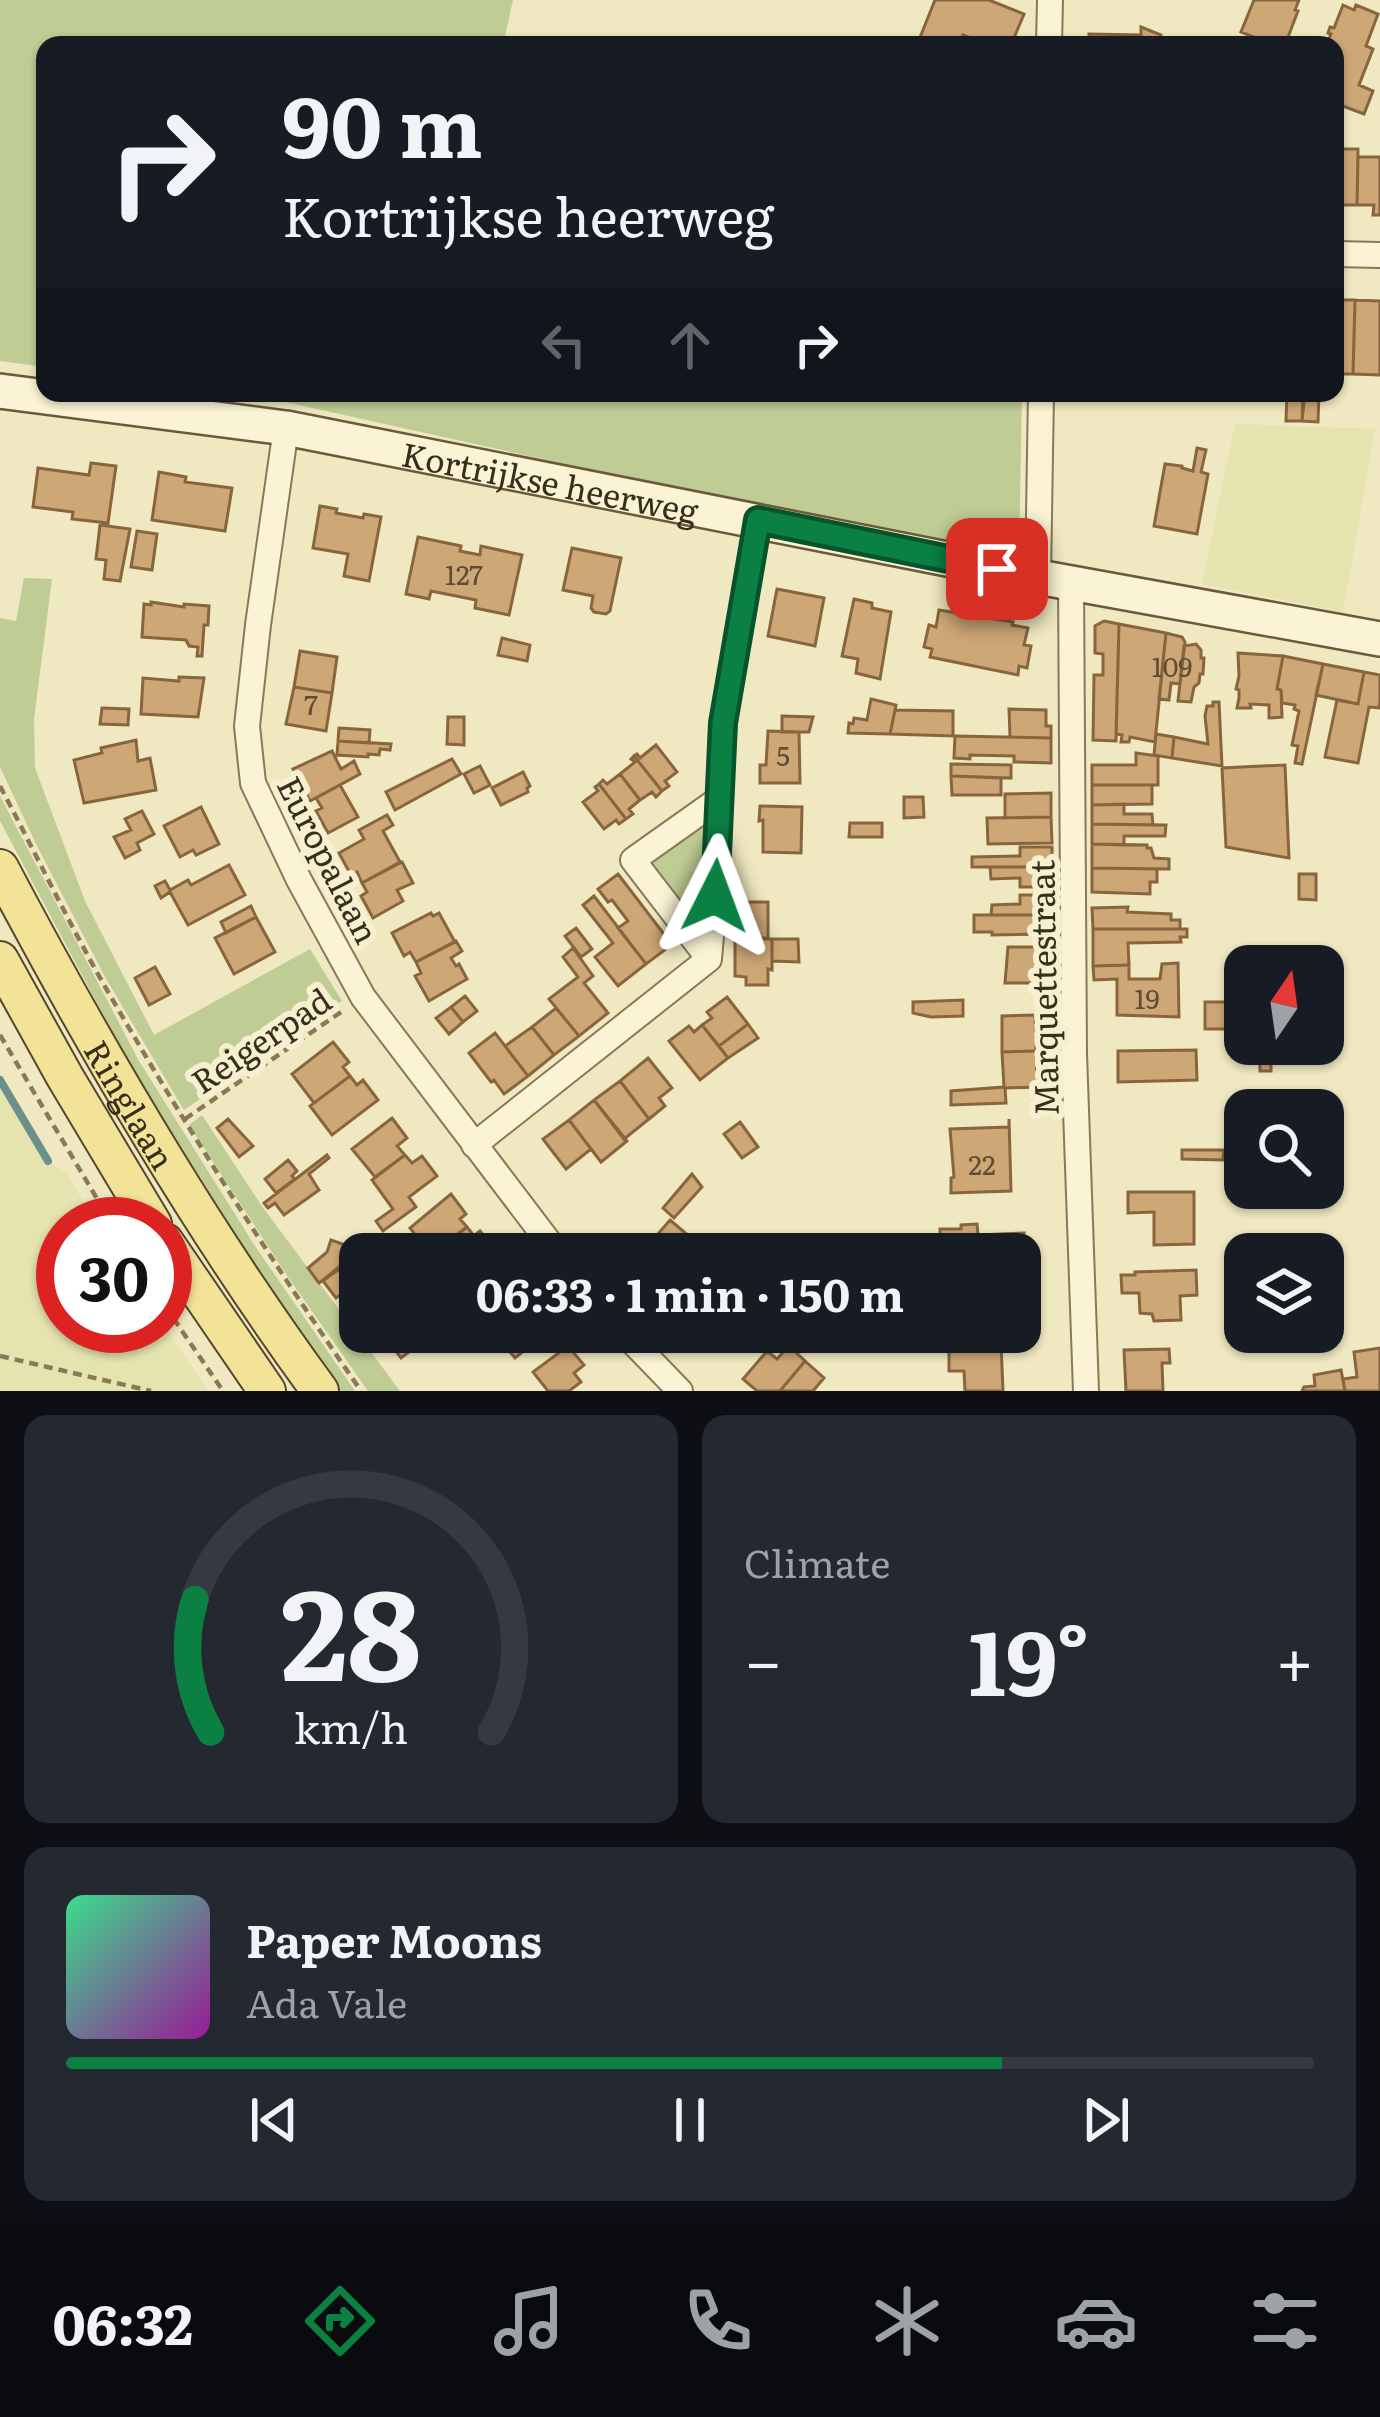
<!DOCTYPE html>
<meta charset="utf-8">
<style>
body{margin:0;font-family:Literata,serif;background:#242831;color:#f1f3f6;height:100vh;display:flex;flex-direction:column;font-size:45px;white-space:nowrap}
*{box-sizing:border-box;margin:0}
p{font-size:39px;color:#9ea1a6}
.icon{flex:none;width:66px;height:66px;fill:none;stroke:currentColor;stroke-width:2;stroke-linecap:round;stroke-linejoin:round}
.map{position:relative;height:1391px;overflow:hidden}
.side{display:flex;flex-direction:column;gap:24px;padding:24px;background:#0d0f14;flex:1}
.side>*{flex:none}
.top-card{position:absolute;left:36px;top:36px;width:1308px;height:366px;border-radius:24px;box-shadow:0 3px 9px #0004;background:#171b24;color:#f1f3f6;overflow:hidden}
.needle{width:78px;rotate:13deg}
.fabs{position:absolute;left:1224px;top:945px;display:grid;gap:24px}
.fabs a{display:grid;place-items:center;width:120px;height:120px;border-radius:24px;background:#171b24;box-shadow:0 3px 9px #0004;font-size:60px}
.speed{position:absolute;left:36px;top:1197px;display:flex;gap:24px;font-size:60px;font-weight:700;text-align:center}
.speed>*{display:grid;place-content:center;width:156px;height:156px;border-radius:50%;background:#171b24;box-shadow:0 3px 9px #0004;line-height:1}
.speed .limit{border:18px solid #d22;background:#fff;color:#111}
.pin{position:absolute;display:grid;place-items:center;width:102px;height:102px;color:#fff;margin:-51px;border-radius:24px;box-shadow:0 6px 18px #0006}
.me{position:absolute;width:132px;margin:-66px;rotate:3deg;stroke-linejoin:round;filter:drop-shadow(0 0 9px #0008)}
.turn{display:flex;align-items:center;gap:42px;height:252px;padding:0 48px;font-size:54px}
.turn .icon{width:156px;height:156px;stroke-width:2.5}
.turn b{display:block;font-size:84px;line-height:102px}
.lanes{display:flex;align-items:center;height:114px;padding:0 48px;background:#0003;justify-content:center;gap:60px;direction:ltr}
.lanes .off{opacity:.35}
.big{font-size:90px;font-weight:700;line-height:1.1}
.side .tile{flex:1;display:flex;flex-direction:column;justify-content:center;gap:18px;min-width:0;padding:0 42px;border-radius:24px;background:#242831}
.side .dial{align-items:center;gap:0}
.dial svg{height:312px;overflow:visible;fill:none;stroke:#363941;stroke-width:7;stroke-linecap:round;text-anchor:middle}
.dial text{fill:#f1f3f6;stroke:none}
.song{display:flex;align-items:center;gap:36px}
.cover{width:144px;height:144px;border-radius:18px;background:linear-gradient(135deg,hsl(150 70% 55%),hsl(300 70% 35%))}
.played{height:12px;border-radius:6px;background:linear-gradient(90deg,#0b8043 75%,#363941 75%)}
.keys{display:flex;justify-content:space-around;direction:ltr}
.heat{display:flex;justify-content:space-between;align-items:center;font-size:66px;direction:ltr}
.side .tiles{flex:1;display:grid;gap:24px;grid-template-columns:1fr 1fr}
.tile:last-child{grid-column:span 2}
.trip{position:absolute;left:339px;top:1233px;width:702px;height:120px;border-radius:24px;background:#171b24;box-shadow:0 3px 9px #0004;font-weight:700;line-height:120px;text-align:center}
.tab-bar{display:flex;height:192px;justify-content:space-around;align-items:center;background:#090b0e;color:#9ea1a6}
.tab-bar .icon{width:84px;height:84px}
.tab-bar .selected{color:#0b8043}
.tab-bar b{font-size:54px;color:#f1f3f6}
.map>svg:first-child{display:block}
</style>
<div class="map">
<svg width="1380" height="1391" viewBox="0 0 1380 1391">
<rect width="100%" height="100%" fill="#efe8c1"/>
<path fill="#e5e3ae" d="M1235,424L1375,429L1343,612L1202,584Z
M0,1080L48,1161L67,1174L97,1224H63V1326H164L208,1391H0Z"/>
<path fill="#bfcd95" d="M0,0H513L503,45H45V367L0,361Z
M221,393H1022L1019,555L664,486L285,402Z
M24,578L52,579L34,719L35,768L85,901L154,1035L310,949L342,1001L184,1110L105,977L36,844L0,767V618L16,621Z
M0,796L139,1061L255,1246L355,1391H341L286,1314L131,1067L0,821Z
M705,819L704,926L698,925L653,867L651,858Z
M202,1115L261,1205L400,1391H368L288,1277L189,1125Z"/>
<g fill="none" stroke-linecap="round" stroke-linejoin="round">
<path stroke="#6b8f8b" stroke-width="8" d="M0,1080L48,1161"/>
</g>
<path fill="#cea776" stroke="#88653d" stroke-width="3" d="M935,0H989L1024,14L1011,45H988L963,35L959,45H917Z
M1254,0H1299L1295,10L1298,11L1285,45H1273L1241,32Z
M1343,5L1354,10L1356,5L1378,14L1366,46L1373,49L1359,85L1373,91L1364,114L1335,103L1339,86L1335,84V45H1326L1331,34L1328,33L1330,27L1334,28Z
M1141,27L1161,35V45H1089V34L1141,35Z
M1335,149H1358L1357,205H1341V215H1335Z
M1358,157H1380V215H1373L1374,205H1357Z
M1335,300H1355L1353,374H1339L1340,364H1335Z
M1355,300L1380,301V375L1353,374Z
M1287,393H1303L1302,421H1286Z
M1305,393H1319L1318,422L1302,421Z
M1197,448L1206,450L1201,472L1208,474L1197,534L1154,526L1165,464L1182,466V468L1193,471Z
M91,463L116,466L108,523L72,519L73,512L33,507L38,468L89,475Z
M159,472L186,477L185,482L232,488L225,531L152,520Z
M320,506L337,509L336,513L363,518L364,514L381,517L369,581L344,576L348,554L313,548Z
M100,525L130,529L120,581L104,579L106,560L96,559Z
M137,531L157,534L152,570L131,567Z
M418,537L461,546L460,551L480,555L481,546L522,555L509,615L475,608L476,600L431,591L429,599L406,594Z
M572,548L621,558L610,611L606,614L594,612L591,608L593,596L563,590Z
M777,589L824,598L815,646L768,636Z
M854,599L872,603V608L891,612L880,679L856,673L858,659L842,656Z
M151,602L184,607V604L209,606L208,625H204L202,656H197L198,647L189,646L186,640L142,637L144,604L151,605Z
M939,610L1013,622L1012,625L1028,628L1024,645L1031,646L1027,668L1019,666L1018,675L930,657L932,649L924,647L929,625L936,627Z
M1104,621L1119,624L1116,741L1093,740L1094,675H1103V654L1095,653V626Z
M1119,624L1166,633L1155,742L1130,737L1129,742H1121L1122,735L1116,734Z
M1166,633L1182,637L1185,642L1180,684L1171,683L1169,700L1159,699Z
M502,638L530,645L527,661L498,655Z
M1196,644L1201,650V658H1204L1203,674H1200L1199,683L1194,687L1191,702L1178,701L1184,646Z
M300,651L337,657L332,693L294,687Z
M1238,653L1283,656L1277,689L1281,690L1282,717L1269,718V705L1250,704L1251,708H1237L1239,698V690L1236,689L1239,676Z
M1283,656L1323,664L1302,764L1295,763L1298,746L1292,745L1299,711L1294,709L1295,705L1282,703L1281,690L1277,689Z
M1323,664L1364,672L1358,704L1316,695Z
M1364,672L1380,675V701L1379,708L1369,707L1358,763L1325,757L1337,700L1358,704Z
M179,677L204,678L198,717L141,714L143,678L179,681Z
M294,687L332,693L326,731L286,724Z
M871,699L896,705L890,734L848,733L849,723L853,724L854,718L867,720Z
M1213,702H1219L1222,766L1172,758L1174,737L1208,744L1205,716L1207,706H1213Z
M102,708L129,709L128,725L100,724Z
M1009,709L1046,710V726H1051V738L1010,737Z
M895,710L953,711V736L890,734Z
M782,716L813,717L809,732H782Z
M448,717H464V745L447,744Z
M339,728L370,730L369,743L338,741Z
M768,731L799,732L800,783H760V765H766Z
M1156,734L1174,737L1172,758L1154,755Z
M955,736L1051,738V763L1014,762V756L970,755V759L954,758Z
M136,740L138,761L150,758L156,790L84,803L74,760L102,753L101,748Z
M338,741L391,744L390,750L380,749L379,755L368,754V757L337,755Z
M656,745L677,772L665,781L669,786L662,791L634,756L637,754L640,758Z
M332,751L341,769L354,761L360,774L310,801L293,769Z
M1136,753L1158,756V785H1092V765H1136Z
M634,756L662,791L656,797L652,792L640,800L620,774L635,762L631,759Z
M452,759L461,774L395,810L386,792Z
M951,764L1011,765V778L951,776Z
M1285,765L1289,858L1226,847L1222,768Z
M480,766L490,785L474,793L464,774Z
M523,772L530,786L527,788L528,792L501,805L492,788Z
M620,774L640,800L629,809L633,814L626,819L599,784L603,780L607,784Z
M951,776L1001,778V795H952Z
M599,784L626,819L619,824L616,820L604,829L583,802L598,791L595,787Z
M340,785L358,817L328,833L316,811L322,808L316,798Z
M1092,785H1152V804L1092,805Z
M1051,793V817L1005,818V794Z
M904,797H923L924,817L904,818Z
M1124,804V814H1152L1153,825L1092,824V805Z
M760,806L802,807L801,853L763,852V820L759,821Z
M201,807L219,844L196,855L193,850L180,857L164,826Z
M142,811L154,834L137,843L140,850L125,858L114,837L131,830L125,819Z
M387,815L393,825L383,831L400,862L362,883L357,872L351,875L339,853L364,839L359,830Z
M1051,817L1052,843L988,844L987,818Z
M850,823H882V837H849Z
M1092,824L1166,825L1165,836H1124V845L1092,844Z
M1092,844L1147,845V848H1151L1154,858L1169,859V869L1092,868Z
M1020,847H1052V867H972V857L1020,856Z
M402,862L413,883L397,890L403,901L373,918L361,896L367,892L362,883Z
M229,865L245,895L188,925L170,892L161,898L155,886L165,881L170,890L188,880L191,885Z
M990,867H1052V887H1020V878L991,879Z
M1092,868L1157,869V882H1150V894L1092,892Z
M618,874L670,942V946L646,964L618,928L628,921L612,900L608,902L598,889Z
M1299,874H1316V900L1299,899Z
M1020,895H1052L1053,915H991L992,905L1020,904Z
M594,896L646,964L618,986L595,957L613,943L583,905Z
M743,902H768V938H735V912H743Z
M251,906L256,917L226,933L221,922Z
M1128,907L1127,912L1171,914V920H1180V929H1093L1092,908Z
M431,913L433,916L439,913L455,942L416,962L410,952L404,956L392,933Z
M974,915H1053V934L992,935V932H974Z
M256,917L275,952L234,974L215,938Z
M576,928L592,949L581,957L565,936Z
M1093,929H1187V937H1180L1181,942L1128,943L1129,965L1093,966Z
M735,938L772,939V970L768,969V985H746V977L735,976Z
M772,939H798L799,962L772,961Z
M456,941L462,951L451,958L456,966L459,964L467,979L429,1001L415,976L421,973L416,962Z
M1008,947H1053V983H1005Z
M573,948L593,976L584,983L608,1013L579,1036L549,999L578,977L563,957Z
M1178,963L1179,1017L1117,1015V979L1094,980L1093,966L1129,965V979H1160L1162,964Z
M155,967L170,994L149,1005L135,978Z
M465,996L477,1011L463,1022L451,1007Z
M727,997L748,1024L719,1046L702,1025L712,1018L707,1012Z
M963,1000V1016L931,1017L913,1013V1002Z
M1205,1002H1245V1029H1205Z
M451,1007L463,1022L449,1034L436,1018Z
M556,1008L579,1036L554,1055L532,1027Z
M1035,1015L1036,1051L1002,1052V1016Z
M748,1024L758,1038L728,1058L719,1046Z
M702,1025L728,1058L700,1080L669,1041L689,1026L694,1032Z
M532,1027L554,1055L528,1076L505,1046Z
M495,1033L528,1076L504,1094L494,1080L491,1082L469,1053Z
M1245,1041V1044H1271V1071H1260V1055H1242V1042Z
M333,1042L349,1062L343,1067L350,1076L314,1103L292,1074Z
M1196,1050L1197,1080L1118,1082V1051Z
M1036,1051L1037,1087L1005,1088L1006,1103L951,1105V1091L1004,1087L1002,1052Z
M648,1058L672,1088L659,1098L665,1106L649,1119L620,1081Z
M350,1076L357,1085L363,1080L378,1100L332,1135L310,1106Z
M620,1081L649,1119L624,1139L594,1100Z
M594,1100L627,1141L601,1162L569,1120Z
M392,1118L407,1138L397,1146L405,1155L375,1177L352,1149Z
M228,1119L253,1146L239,1157L217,1128Z
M1009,1119L1011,1191L951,1193V1178L954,1177L950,1129L1009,1127Z
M569,1120L591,1149L566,1169L543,1139Z
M740,1122L758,1147L742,1158L724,1134Z
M1182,1150H1224L1223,1160L1182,1159Z
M327,1155L329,1158L309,1174L319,1190L284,1215L275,1203L268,1208L264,1203Z
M405,1155L412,1163L422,1156L437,1176L409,1197L416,1207L383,1231L376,1221L393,1209L372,1180Z
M288,1160L297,1171L292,1176L295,1179L276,1193L265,1179Z
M692,1174L702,1187L674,1218L663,1208Z
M1128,1192H1194V1244L1154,1245V1212L1128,1213Z
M451,1194L466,1214L460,1219L467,1227L430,1254L410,1228Z
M670,1220L696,1242L686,1254H637L642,1248L644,1250Z
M977,1224L978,1235L1024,1233L1023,1302L1020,1298V1254L940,1252V1229H961V1225Z
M467,1227L474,1236L480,1231L496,1251L492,1254H454L446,1244Z
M331,1240L351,1247L348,1260L319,1283L308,1268L327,1252Z
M339,1269L352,1286L336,1298L323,1281Z
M1196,1270L1197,1295L1180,1296L1181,1320L1154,1321L1152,1314L1140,1313L1139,1293H1122L1121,1275H1135V1272Z
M415,1332H436L401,1358L394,1349Z
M489,1332H548L515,1358L499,1339L491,1346L483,1337Z
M1001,1343L1003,1391H965L964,1371H949V1345Z
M568,1346L584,1365L574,1373L581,1382L569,1391H548L533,1372Z
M789,1346L805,1361L780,1391H757L743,1379L767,1351L777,1359Z
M1380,1348V1391H1345L1343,1379L1357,1377L1354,1352Z
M1169,1349L1170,1363H1162L1163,1391H1126L1124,1350Z
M805,1361L824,1378L813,1391H780Z
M1341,1370L1345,1391H1302L1304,1387L1315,1386L1314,1375Z"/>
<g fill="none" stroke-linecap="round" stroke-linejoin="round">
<g stroke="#897958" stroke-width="28">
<path id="street" d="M1049,45L1050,0
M1335,254L1380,255
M286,428L258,625L247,726L253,783L299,880L363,997L558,1254
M1038,577L1041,393
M1071,583L1074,1054L1086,1391
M709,959L633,860L719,799
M474,1145L709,959L717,867L723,723L758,520
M623,1332L680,1391"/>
</g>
<g stroke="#6a593b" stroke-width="38">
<g id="secondary">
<path id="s1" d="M0,391L286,428L1038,577L1380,639"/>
</g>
</g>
<g stroke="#56462d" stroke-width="40">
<g id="primary">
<path id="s2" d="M0,868C95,1048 199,1226 320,1391"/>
<path d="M0,960L65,1077L153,1224"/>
<path d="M165,1242L267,1391"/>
</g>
</g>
<path stroke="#897958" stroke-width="4.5" stroke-dasharray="9 6" stroke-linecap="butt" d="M0,786C37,856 71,928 111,997C189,1132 273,1263 361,1391
M0,1035L112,1224
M185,1119L344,1010
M165,1306L223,1391
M0,1356L151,1391"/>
<use href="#street" stroke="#faf4d4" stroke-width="24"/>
<use href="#secondary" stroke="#faf4d4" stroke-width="33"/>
<use href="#primary" stroke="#f3e397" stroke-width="36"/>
</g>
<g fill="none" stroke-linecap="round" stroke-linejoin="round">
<g stroke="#07532c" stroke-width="30">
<path id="route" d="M715,896L723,723L758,520L997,569"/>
</g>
<use href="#route" stroke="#0b8043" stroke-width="21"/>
</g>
<g text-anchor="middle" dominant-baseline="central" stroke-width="12" stroke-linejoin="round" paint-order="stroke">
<g font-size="27" fill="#5e4c33">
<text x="464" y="573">127</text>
<text x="1172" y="665">109</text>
<text x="311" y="703">7</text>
<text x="783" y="754">5</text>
<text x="1147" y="997">19</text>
<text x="982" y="1163">22</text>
</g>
<g font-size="33" fill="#382e1d" stroke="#f6f0d1">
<text stroke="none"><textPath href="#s1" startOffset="558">Kortrijkse heerweg</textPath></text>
<text transform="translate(330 859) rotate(63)">Europalaan</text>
<text transform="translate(1042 988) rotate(-91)">Marquettestraat</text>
<text transform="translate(260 1039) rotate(-34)">Reigerpad</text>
<text stroke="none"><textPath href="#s2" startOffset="270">Ringlaan</textPath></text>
</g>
</g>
</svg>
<div class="fabs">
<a><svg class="needle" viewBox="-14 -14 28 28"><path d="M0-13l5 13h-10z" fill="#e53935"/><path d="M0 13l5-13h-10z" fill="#9ea1a6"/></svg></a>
<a><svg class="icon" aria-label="search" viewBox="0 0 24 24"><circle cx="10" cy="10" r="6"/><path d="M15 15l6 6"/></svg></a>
<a><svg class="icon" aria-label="layers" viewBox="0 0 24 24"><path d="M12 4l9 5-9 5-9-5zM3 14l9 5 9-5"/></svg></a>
</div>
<div class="speed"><div class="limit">30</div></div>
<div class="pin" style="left:997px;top:569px;background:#d93025"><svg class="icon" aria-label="arrive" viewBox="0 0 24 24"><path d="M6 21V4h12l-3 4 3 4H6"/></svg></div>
<svg class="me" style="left:715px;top:896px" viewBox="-20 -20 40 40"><path d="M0-17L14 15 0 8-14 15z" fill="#0b8043" stroke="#fff" stroke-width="4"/></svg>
<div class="trip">06:33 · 1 min · 150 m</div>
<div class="top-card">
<div class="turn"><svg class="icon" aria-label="right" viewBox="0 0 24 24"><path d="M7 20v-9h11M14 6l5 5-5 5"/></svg><div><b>90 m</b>Kortrijkse heerweg</div></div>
<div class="lanes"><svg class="icon off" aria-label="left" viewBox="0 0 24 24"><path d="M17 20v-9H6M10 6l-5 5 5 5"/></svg><svg class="icon off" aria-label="ahead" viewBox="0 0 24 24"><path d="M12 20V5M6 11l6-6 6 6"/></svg><svg class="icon" aria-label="right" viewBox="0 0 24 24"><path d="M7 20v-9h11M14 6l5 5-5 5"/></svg></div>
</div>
</div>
<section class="side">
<div class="tiles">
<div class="tile dial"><svg viewBox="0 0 100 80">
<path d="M14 69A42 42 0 1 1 86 69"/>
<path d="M14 69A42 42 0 0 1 10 35" stroke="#0b8043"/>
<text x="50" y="56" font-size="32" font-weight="700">28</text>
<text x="50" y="72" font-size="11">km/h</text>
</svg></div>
<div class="tile"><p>Climate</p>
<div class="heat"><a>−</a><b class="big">19°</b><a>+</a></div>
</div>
<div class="tile">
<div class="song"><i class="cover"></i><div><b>Paper Moons</b><p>Ada Vale</p></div></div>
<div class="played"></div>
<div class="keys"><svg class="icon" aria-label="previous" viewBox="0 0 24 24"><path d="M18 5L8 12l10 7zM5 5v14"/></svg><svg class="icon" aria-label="pause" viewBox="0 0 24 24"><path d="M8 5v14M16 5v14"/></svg><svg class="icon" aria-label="next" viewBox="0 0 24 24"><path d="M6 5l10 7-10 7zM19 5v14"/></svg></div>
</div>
</div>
</section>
<nav class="tab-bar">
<b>06:32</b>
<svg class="icon selected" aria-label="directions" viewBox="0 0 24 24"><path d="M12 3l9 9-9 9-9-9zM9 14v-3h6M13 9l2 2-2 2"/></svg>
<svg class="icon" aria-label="music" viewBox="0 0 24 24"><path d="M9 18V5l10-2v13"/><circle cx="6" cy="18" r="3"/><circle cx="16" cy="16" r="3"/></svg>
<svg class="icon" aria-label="phone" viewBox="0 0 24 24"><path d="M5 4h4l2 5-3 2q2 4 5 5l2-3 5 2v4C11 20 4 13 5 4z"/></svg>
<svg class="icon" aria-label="climate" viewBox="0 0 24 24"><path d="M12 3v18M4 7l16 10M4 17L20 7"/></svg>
<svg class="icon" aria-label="car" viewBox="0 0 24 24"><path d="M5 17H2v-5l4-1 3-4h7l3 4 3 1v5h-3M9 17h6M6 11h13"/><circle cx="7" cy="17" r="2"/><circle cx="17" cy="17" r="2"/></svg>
<svg class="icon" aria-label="filters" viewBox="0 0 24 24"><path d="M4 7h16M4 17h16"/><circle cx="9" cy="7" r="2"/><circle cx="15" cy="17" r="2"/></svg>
</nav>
